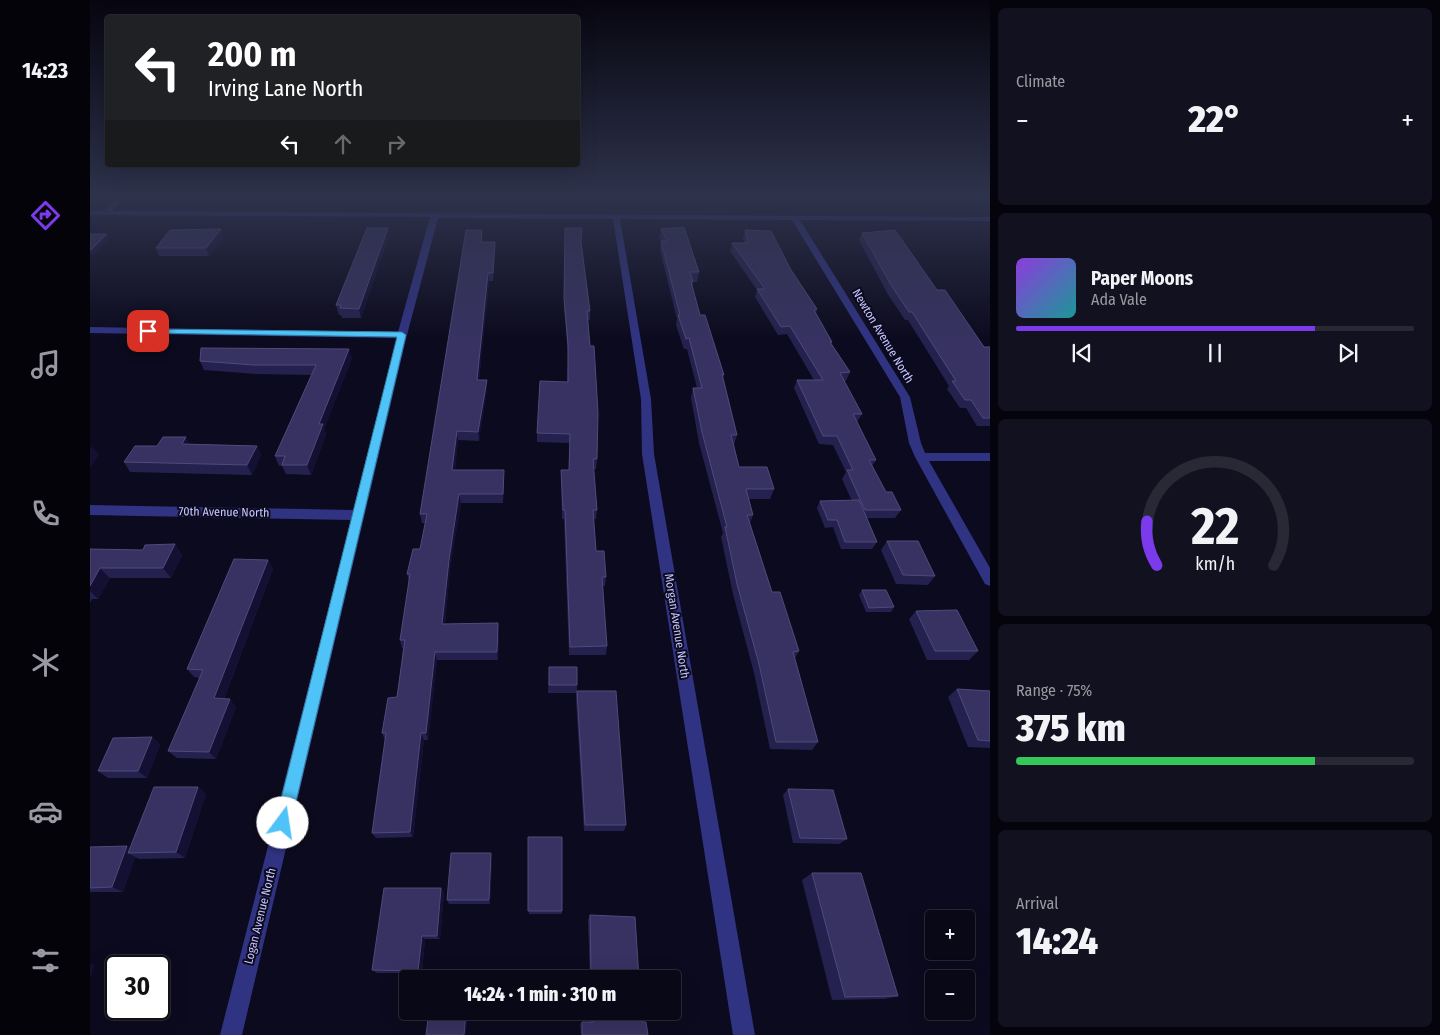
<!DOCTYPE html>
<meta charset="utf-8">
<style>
body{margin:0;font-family:"Fira Sans Condensed",sans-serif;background:#12111f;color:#f1f3f6;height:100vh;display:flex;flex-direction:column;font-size:19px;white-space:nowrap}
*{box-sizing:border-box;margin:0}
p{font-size:16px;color:#999aa1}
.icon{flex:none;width:28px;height:28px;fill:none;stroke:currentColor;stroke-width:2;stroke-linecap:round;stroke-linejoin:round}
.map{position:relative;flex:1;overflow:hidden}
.side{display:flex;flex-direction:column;gap:8px;padding:8px;background:#05040c;width:450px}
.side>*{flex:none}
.top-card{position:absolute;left:15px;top:15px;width:475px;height:152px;border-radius:5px;box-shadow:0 5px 20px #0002,0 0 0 1px #292935;background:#202124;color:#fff;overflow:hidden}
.buttons{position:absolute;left:835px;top:910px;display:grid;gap:10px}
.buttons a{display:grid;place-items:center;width:50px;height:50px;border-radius:5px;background:#090816;box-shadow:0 5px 20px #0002,0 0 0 1px #292935;font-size:25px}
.speed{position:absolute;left:15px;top:955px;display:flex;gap:10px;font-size:25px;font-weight:700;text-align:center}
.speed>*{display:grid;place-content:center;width:65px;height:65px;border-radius:50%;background:#090816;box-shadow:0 5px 20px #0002,0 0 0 1px #292935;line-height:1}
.speed .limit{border:2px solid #111;border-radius:8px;background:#fff;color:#111}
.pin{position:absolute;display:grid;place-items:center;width:42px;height:42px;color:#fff;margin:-21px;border-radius:10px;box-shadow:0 2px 8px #0006}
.me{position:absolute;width:55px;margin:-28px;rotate:14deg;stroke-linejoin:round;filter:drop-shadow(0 0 4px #0008)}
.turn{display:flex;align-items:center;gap:18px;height:105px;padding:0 20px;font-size:22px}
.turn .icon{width:65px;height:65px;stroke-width:2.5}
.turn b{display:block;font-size:35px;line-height:42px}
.lanes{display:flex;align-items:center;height:48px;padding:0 20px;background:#0003;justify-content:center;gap:25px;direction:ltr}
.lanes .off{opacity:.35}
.big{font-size:38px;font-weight:800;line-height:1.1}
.side .card{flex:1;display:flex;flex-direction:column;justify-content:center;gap:8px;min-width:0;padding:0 18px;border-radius:8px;background:#12111f}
.side .dial{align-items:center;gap:0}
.dial svg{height:130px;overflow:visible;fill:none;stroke:#292935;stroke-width:7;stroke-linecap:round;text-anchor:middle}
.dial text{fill:#f1f3f6;stroke:none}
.song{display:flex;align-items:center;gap:15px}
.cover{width:60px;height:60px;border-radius:8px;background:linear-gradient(135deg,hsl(270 70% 55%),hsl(180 70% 35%))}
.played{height:5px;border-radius:2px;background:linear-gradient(90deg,#7c3aed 75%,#292935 75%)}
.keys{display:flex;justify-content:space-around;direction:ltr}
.heat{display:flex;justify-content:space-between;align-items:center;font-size:28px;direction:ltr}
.charge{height:8px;border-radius:4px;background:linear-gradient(90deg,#34c759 75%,#292935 0)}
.trip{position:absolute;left:309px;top:970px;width:282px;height:50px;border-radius:5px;background:#090816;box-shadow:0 5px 20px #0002,0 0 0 1px #292935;font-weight:800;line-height:50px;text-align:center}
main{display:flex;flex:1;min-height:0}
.tabs{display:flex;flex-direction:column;width:90px;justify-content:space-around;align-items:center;background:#040309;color:#999aa1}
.tabs .icon{width:35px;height:35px}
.tabs .selected{color:#7c3aed}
.tabs b{font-size:22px;color:#f1f3f6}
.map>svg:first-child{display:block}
</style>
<main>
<nav class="tabs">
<b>14:23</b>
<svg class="icon selected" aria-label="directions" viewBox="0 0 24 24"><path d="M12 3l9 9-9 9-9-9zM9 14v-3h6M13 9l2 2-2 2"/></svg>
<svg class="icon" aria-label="music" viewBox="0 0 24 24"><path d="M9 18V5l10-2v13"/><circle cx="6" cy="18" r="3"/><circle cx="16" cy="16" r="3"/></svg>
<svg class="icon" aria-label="phone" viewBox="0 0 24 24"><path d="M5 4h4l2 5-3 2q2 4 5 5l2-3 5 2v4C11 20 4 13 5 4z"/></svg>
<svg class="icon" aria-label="climate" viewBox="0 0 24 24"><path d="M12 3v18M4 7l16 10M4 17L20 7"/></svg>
<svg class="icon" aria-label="car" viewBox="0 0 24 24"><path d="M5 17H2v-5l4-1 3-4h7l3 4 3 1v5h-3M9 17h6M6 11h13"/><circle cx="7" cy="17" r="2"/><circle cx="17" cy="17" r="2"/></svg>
<svg class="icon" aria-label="filters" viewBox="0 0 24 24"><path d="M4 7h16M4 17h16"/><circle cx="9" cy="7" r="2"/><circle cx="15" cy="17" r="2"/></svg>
</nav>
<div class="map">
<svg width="900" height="1035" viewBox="0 0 900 1035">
<rect width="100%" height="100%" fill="#0c0a1e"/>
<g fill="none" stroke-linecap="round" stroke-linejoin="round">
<path fill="#303382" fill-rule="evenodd" d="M30,195H36L22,211L900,217V221L710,220L820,397L831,443L835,453H900V461H839L900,568V586L895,584L825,457L819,443L810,397L702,220L530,219L561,399L564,454L665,1035H643L552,454L551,399L523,219L348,218L317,335L152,1035H130L261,520L0,515V505L263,510L307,338L0,333V327L308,332L340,217L0,215V211H14Z"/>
</g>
<path fill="#25214e" d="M298,228L299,236L271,318H252L251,315H249L246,305Z
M475,228L491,243L500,311V320H498L507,459L506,469H503L507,510L506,519H504L506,551L516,577L515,586H512L517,646L516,655H479L474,519H472L471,479V470H479L480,443L447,442V433L477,382L478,354L474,307Z
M571,229L609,272L607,282H603V287L610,315L634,375L633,378L647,435L644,445L649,467L684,489L680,499H659L663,515L660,523L682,592L709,651L705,658L728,742L722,750L680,749L664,673L643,594L631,537L633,533L609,443L601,398L603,388H607L597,349H594L586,325L587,319L570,250L571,241L569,238Z
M655,230L701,270L727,309L726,313L742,342L741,344L760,372L756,381H754L772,414L767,422L786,460L782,466L796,492L811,510L805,518H777L787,542L782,549H751L743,527L735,528L727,508L730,501H762L752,479L756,472L743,445L729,444L704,388L707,380H724L697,334L688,335L665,297L667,290L640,251L642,243H654L653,238Z
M772,233L847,290L894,347H900V426H887L876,408H870L857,389L859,386L818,320H815L797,293L769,240Z
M134,237L119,256H69L66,248Z
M393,238L392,242H405V250L403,281H399L389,380L397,389L389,441L368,440L365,470L414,479L413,503H371L360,569L355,624L408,623L409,631L408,660H347L338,740H334L323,837L286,838L282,833L295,740L292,733L307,697L313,648H312L310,640L319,582L317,574L330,549L335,523H332L330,514Z
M262,358L234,429L236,434L221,475L196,474L192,466H189L185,456L222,375L167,374L114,370L110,361Z
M100,444L167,446L171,455L162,475L40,472L34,462L67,446Z
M797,541L845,576L838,585L806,584L791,550Z
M85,544L92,555L81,578H20L8,599H2L0,603V549L53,550Z
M178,560L183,569L134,699L146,707L126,759L87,758L78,751L110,678L104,677L97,669Z
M772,590L804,607L801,612H776L769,595Z
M826,611L888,651L879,660H837L819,619Z
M459,667L487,685V691L536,825L534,831H494L486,699V693H458Z
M867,689L900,691V748L878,747L858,697Z
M62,737L70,745L57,778H18L8,771Z
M108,787L116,794L95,858L49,859L45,857L33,892H0V847L40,848Z
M698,789L757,839L749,844L703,843L693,795Z
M438,837L472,911V914H439Z
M402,858L400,904H359L357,900Z
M722,873L808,996L794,999L742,1000L712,880Z
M351,888L354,893L350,939H335L332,973H287L282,970Z
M500,915L549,979H500L498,920Z
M500,1011H551L552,1022L558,1035H491L490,1024L492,1022H500Z"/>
<path fill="#141033" d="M298,228L299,236L271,318L269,309Z
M131,229L134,237L119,256L116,248Z
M392,230L393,238L391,250V242Z
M17,234L20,238L2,256L0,251Z
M405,242V250L403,281V273Z
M398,273L399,281L388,389L387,380Z
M259,349L262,358L234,429L236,434L221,475L217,465L229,424Z
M397,380V389L389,441L388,432Z
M367,431L368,440L364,479L362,470Z
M96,437L101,446L92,444Z
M2,446L9,455L0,468V449Z
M167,446L171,455L162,475L157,465Z
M369,494L371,503L360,569L354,632L352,624L359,560Z
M85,544L92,555L81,578L73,568Z
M178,560L183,569L131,706L124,698Z
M10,568L20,578L8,599L0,591V586Z
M408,623L409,631L408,660L407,652Z
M345,652L347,660L338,740L336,733Z
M140,699L146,707L126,759L119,752Z
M331,733L334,740L323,837L320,832Z
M62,737L70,745L57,778L48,771Z
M108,787L116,794L95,858L86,852Z
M37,846L47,852L38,853L45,857L33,892L22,887Z
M401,853L402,858L400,904L399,900Z
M351,888L354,893L350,939L347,936Z
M332,936L335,939L332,973L328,971Z
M0,964L5,965L0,978Z
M376,1011H379L376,1035H374Z"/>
<path fill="#373261" stroke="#4e4a7a" d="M594,227L609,272H600L603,282H601L610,315H615L634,375L632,374L647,435H641L649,467H677L684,489H656L663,515H657L682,592H690L709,651L703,652L728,742H686L669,664L647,584L635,527H637L612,432L603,388H612L599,338L596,339L588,315H590L571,241H577L571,229Z
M277,228H298L269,309L250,308L251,305H246Z
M475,228H492L491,242L500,311H497L500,346H504L508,413L507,459H503L507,510H503L506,551H514L516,577H512L517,646L480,647L475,510H473L471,470H479L480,434L447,433L450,381L478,382V345L474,298Z
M131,229L116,248H66L80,230Z
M376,230H392L391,242H405L403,273H398L387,380H397L388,432L367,431L362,470H414L413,494H369L359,560L352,624L408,623L407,652H345L336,733H331L320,832L282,833L296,733H292L298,698L307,697L315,640H310L320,574H317L323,549H330L337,514H330Z
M655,230L681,231L701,270L727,309L724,310L742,342H740L760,372L750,373L772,414H763L786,460H779L796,492H802L811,510H775L757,470H763L747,436H733L707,380H733L700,326L691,327L667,289H675L642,243H658Z
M805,230L847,290H855L894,347H900V418H893L881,400H875L862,381H866L822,312H819L801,285L772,233Z
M0,234H17L0,251Z
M111,348L259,349L229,424H233L217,465H192L195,456H185L226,365H164L110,361Z
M73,437H96L92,444L167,446L157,465L34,462L45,446H67Z
M769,500L787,542H755L747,520H738L730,501Z
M797,541H828L845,576L813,575Z
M85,544L73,568H10L0,586V549L53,550L55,545Z
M144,559L178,560L124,698L140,699L119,752L78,751L113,670L97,669Z
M772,590H796L804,607L779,608Z
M867,610L888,651H845L826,611Z
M459,667H487V685H459Z
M867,689L900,691V741L888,740Z
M487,691H526L536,825H495Z
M62,737L48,771H8L23,738Z
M64,787H108L86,852L38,853Z
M698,789L743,790L757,839L710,838Z
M438,837H472V911H438Z
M37,846L22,887L0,888V847Z
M361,853H401L399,900H357Z
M722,873H771L808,996L755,997Z
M294,888H351L347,936H332L328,971L282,970Z
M500,915L545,917L549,979H501Z
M339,1011H376L374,1035H336Z
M502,1011H551L552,1022H556L558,1035H492V1022H503Z"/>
<linearGradient id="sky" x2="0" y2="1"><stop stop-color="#070610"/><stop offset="0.58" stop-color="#2e334c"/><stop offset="1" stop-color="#2e334c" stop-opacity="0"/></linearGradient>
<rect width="900" height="339" fill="url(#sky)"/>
<path fill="#4fc3f7" stroke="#337fa1" d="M56,329L312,332L316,335L201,823L199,829L193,831L187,829L185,823L307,337L58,333H56Z"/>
<g text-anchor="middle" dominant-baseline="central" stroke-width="4" stroke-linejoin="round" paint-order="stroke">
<g font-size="12" fill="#c8c7ff" stroke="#0c0a1e">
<text transform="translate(793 336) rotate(59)">Newton Avenue North</text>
<text transform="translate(134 512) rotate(1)">70th Avenue North</text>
<text transform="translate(587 626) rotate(81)">Morgan Avenue North</text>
<text transform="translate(170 916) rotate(-76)">Logan Avenue North</text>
</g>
</g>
</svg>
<div class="buttons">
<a>+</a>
<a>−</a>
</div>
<div class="speed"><div class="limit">30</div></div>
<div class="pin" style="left:58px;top:331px;background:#d93025"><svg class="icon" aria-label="arrive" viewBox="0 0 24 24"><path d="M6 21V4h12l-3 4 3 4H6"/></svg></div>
<svg class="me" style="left:193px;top:823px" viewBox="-20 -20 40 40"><circle r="19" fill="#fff"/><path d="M0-13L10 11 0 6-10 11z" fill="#4fc3f7"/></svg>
<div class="trip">14:24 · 1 min · 310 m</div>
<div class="top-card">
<div class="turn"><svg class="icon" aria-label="left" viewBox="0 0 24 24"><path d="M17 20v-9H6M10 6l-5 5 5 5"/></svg><div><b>200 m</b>Irving Lane North</div></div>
<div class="lanes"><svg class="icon" aria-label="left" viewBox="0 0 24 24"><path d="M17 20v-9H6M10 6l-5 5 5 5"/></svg><svg class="icon off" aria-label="ahead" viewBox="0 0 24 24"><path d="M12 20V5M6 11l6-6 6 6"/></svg><svg class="icon off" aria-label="right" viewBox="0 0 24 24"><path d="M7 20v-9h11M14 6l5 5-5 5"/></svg></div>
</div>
</div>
<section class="side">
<div class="card"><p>Climate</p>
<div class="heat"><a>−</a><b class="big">22°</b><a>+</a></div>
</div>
<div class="card">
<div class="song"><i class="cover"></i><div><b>Paper Moons</b><p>Ada Vale</p></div></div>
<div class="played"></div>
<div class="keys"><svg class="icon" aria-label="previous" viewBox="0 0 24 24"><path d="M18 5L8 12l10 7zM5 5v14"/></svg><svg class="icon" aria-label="pause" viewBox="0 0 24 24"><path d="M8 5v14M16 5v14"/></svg><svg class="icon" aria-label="next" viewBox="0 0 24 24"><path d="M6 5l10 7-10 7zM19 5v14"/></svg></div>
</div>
<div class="card dial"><svg viewBox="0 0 100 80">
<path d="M14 69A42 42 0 1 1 86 69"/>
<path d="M14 69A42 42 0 0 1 8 42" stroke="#7c3aed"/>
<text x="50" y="56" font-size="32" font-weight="700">22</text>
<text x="50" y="72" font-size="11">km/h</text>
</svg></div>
<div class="card"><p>Range · 75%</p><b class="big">375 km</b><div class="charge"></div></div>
<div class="card"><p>Arrival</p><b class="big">14:24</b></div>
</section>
</main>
